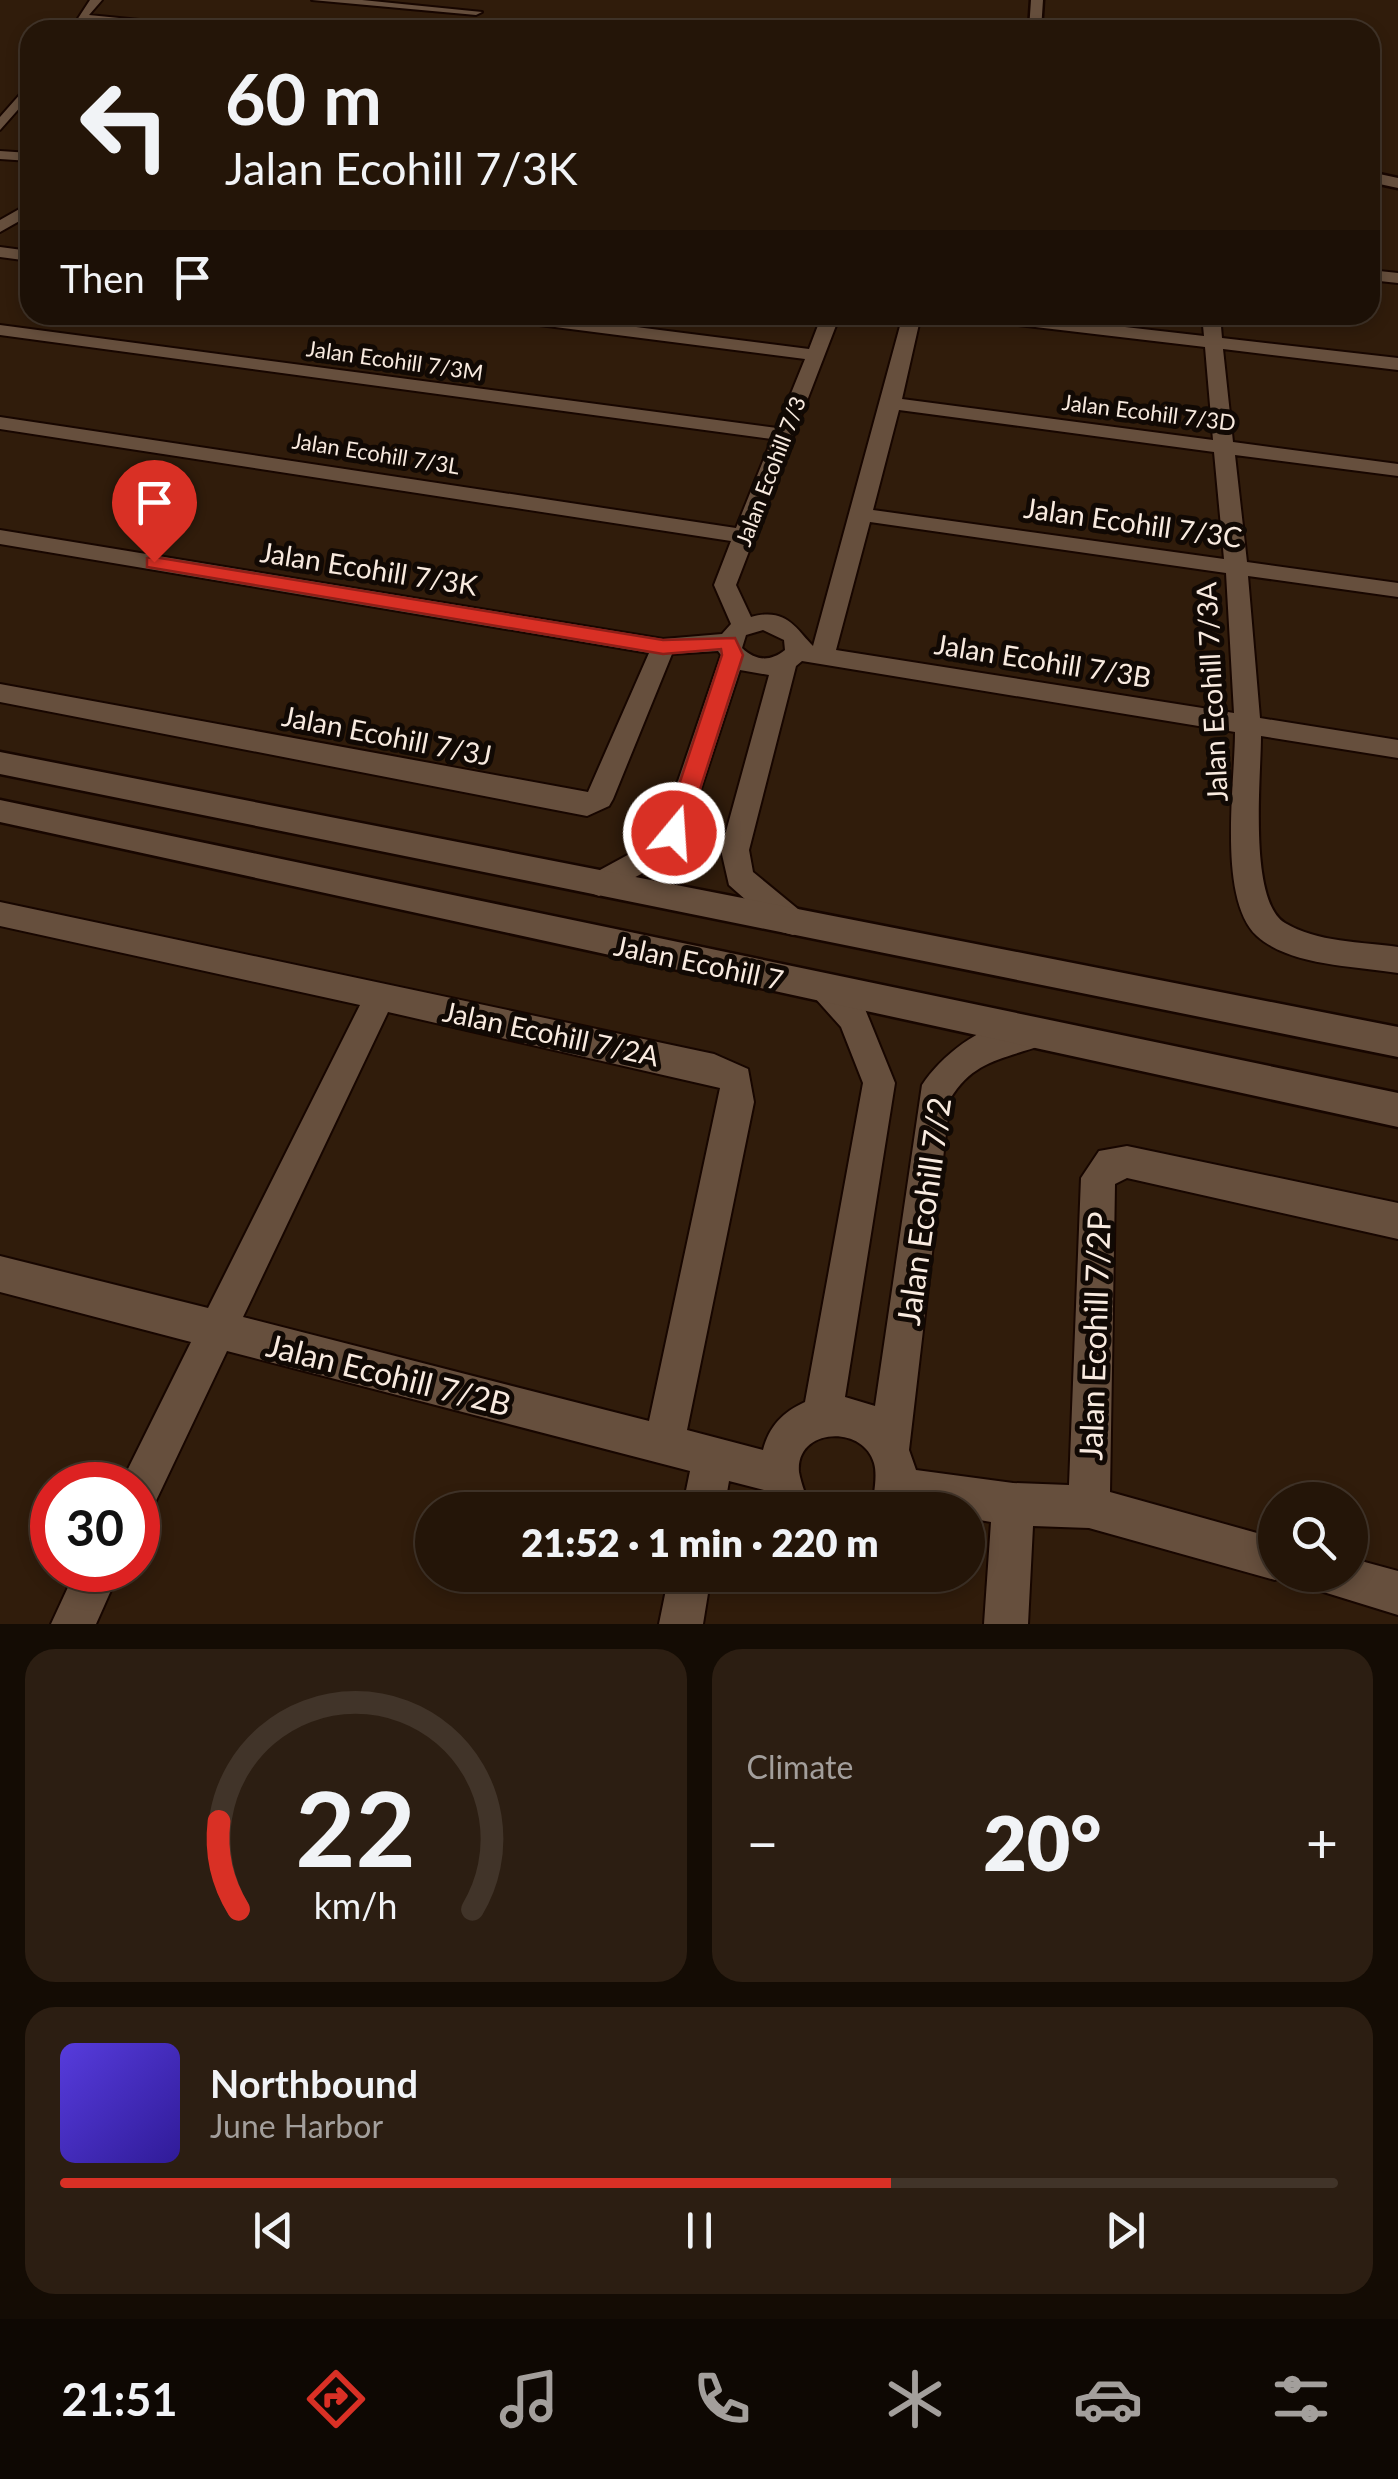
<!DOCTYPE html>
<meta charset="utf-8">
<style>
body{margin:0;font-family:Lato,sans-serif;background:#2c1e12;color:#f1f3f6;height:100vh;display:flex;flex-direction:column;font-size:38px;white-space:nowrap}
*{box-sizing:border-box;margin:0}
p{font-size:32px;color:#a39f9c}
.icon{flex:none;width:55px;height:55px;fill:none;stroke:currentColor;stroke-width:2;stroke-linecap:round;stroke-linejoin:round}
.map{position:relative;height:1624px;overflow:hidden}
.side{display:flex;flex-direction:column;gap:25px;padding:25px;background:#140c04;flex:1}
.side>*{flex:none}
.guide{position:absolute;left:20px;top:20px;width:1360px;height:305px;border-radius:30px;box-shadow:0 5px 15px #0003,0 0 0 2px #413429;background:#241508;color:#f1f3f6;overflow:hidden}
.fabs{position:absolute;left:1258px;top:1482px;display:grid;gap:20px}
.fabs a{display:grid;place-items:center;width:110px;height:110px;border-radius:50%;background:#241508;box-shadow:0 5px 15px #0003,0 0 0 2px #413429;font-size:50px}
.speed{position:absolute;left:30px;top:1462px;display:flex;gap:20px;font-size:50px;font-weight:700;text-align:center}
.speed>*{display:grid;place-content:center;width:130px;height:130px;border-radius:50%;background:#241508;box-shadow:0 5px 15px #0003,0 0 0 2px #413429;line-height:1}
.speed .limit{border:15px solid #d22;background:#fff;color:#111}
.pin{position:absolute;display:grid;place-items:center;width:85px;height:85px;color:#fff;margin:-102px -42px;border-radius:50% 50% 50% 0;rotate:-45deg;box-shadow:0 0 10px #0007}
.pin .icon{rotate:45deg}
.me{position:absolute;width:110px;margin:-55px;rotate:18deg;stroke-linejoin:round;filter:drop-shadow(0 0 8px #0008)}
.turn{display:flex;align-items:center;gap:35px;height:210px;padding:0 40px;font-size:45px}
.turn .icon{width:130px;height:130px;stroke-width:2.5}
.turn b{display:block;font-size:70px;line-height:85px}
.then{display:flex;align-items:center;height:95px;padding:0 40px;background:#0003;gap:20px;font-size:38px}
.big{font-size:75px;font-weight:800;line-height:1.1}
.side .widget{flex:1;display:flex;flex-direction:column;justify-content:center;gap:15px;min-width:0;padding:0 35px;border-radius:30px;background:#2c1e12}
.side .dial{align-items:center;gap:0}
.dial svg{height:260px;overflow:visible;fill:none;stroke:#413429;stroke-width:7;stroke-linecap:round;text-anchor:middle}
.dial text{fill:#f1f3f6;stroke:none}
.song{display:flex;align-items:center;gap:30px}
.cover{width:120px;height:120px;border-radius:15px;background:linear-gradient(135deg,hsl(250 70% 55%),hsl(250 70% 35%))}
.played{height:10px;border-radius:5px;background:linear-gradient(90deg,#d93025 65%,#413429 65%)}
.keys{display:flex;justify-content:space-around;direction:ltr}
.heat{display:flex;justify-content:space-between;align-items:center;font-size:55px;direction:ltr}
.side .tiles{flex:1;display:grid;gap:25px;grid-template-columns:1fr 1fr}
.widget:last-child{grid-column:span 2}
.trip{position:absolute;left:415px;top:1492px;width:570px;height:100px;border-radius:50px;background:#241508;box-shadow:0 5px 15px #0003,0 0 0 2px #413429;font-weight:800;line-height:100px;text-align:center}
.tab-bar{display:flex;height:160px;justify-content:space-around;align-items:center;background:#0e0803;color:#a39f9c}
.tab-bar .icon{width:70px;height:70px}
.tab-bar .on{color:#d93025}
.tab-bar b{font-size:45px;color:#f1f3f6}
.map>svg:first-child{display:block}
</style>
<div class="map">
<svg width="1398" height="1624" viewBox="0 0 1398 1624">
<rect width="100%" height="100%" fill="#301c0b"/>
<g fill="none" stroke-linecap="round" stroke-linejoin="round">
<g stroke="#170600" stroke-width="4">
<path id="street" d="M90,0H102L89,15L240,30L77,20Z
M312,0H362L482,12L476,15Z
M30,83V96L0,130V117Z
M0,151L30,153V161L0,159Z
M30,203V215L0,232V220Z
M0,247L30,251V261L0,257Z
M1370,270L1398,273V283L1370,280Z
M491,315H542L809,349L822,315H840L736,585L751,617C787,607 796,629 813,646L903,315H921L902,399L1213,440L1205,347L975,320L966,315H1020L1204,336L1202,315H1220L1222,338L1398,358V370L1223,349L1233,442L1398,464V476L1235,455L1247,562L1398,583V597L1248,576L1260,718L1398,740V758L1261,736C1261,777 1248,901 1285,923C1316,942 1362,942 1398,947V973C1356,966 1290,966 1257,936C1217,899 1235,783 1235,732L802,661L796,666L749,850L753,872L804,914L808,923L804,932L793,935L782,932L729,885L721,850L769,675L740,670L684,841L666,861L599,896L589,892L585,884L589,876L646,845L662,828L721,655L718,651L672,654L613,799L609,806L587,816L0,702V684L588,792L649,653L0,544V530L663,639L722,634L731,624L714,585L731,541L0,429V417L736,528L772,439L0,335V325L777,428L805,359L500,320ZM899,410L1214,452L1224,559L873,510ZM870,522L1226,573L1234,713L836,650ZM763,630L784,640L785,650C770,662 756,661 742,648L746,635Z
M0,902L714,1054L748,1069L754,1102L687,1430L763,1450C769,1426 783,1412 805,1402L863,1083L841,1027L807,989L812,980L823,976L834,980L865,1009L895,1083L845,1397L875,1406L922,1085C945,1050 1001,1008 1045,1024L1050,1034L1045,1044C1005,1059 974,1059 950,1099L909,1450L916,1470L1013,1483L1069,1485L1081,1178L1099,1151L1127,1146L1398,1203V1239L1127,1178L1115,1184L1110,1492L1275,1538V1575H1288L1275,1580L1089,1528L1033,1526L1028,1624H984L991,1522L968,1518V1510H872C873,1496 878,1477 874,1463C863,1424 795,1428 799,1472C801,1484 807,1498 811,1510H769L764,1490L729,1481L724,1510H682L690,1471L227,1351L153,1507L138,1512V1485H120L191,1342L0,1292V1256L208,1308L360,1005L0,926ZM388,1012L720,1088L649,1421L243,1317Z
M1350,1558L1398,1571V1615L1317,1590L1311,1575H1350Z
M76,1570H120L96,1624H51Z
M669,1575H711L703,1624H659Z"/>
</g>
<g stroke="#170600" stroke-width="5">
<path id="secondary" d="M1031,0H1043L1041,30H1029Z
M1370,172L1398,178V188L1370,182Z
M0,752L1398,1027V1057L0,774Z
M0,800L1398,1093V1127L0,822Z"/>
</g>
<use href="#street" fill="#664f3d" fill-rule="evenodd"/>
<use href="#secondary" fill="#664f3d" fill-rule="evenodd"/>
</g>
<path fill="#d93025" stroke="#8d1f18" stroke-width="2.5" d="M154,557L663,640L735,638L743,655L686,833L674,842L663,833L722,655L721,649L663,654L147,567V558Z"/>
<g text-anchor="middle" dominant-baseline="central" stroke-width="10" stroke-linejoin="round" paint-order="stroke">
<g font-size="22" fill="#f8eadf" stroke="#110904">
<text transform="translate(395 360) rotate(8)">Jalan Ecohill 7/3M</text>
<text transform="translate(1149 412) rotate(7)">Jalan Ecohill 7/3D</text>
<text transform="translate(376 453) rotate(9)">Jalan Ecohill 7/3L</text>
<text transform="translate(770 471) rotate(-69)">Jalan Ecohill 7/3</text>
</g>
<g font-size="28" fill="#f8eadf" stroke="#110904">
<text transform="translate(1133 522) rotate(8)">Jalan Ecohill 7/3C</text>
<text transform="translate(369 568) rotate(9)">Jalan Ecohill 7/3K</text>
<text transform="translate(1043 660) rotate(9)">Jalan Ecohill 7/3B</text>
<text transform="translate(1211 692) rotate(-93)">Jalan Ecohill 7/3A</text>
<text transform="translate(387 735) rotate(11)">Jalan Ecohill 7/3J</text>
<text transform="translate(699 962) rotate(12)">Jalan Ecohill 7</text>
<text transform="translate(551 1033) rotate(12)">Jalan Ecohill 7/2A</text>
</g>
<g font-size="32" fill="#f8eadf" stroke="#110904">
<text transform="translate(923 1211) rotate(-82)">Jalan Ecohill 7/2</text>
<text transform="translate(1094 1336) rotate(-88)">Jalan Ecohill 7/2P</text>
<text transform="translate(389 1374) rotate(14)">Jalan Ecohill 7/2B</text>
</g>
</g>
</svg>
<div class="fabs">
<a><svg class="icon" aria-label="search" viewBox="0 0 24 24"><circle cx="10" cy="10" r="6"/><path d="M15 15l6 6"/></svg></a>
</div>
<div class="speed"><div class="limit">30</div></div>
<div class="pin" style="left:154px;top:562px;background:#d93025"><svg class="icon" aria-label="arrive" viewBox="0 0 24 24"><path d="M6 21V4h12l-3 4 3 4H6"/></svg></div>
<svg class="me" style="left:674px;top:833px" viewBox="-20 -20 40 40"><circle r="17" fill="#d93025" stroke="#fff" stroke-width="3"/><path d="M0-11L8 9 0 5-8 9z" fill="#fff"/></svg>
<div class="trip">21:52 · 1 min · 220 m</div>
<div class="guide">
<div class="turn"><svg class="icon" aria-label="left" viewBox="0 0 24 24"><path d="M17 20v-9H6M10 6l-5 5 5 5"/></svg><div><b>60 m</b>Jalan Ecohill 7/3K</div></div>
<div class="then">Then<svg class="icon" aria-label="arrive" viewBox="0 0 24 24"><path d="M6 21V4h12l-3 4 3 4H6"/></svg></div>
</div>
</div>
<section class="side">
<div class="tiles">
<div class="widget dial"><svg viewBox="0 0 100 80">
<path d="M14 69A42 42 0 1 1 86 69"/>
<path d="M14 69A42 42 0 0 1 8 42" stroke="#d93025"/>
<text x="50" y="56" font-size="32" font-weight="700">22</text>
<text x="50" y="72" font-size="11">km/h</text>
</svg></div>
<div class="widget"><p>Climate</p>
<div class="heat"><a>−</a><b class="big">20°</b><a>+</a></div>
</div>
<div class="widget">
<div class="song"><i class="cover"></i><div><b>Northbound</b><p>June Harbor</p></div></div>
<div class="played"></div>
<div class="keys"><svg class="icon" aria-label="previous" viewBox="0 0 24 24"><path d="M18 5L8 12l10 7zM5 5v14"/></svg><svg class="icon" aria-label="pause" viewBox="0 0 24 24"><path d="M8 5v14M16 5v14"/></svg><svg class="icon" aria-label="next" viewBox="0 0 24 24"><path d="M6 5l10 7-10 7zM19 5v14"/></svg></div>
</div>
</div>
</section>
<nav class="tab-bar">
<b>21:51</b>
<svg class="icon on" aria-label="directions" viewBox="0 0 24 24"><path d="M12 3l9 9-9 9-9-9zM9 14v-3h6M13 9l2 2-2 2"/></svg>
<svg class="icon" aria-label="music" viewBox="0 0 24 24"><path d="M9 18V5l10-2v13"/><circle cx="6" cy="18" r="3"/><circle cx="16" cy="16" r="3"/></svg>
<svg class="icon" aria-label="phone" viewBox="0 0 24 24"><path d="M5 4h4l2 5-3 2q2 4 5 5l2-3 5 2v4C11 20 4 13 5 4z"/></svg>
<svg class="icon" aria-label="climate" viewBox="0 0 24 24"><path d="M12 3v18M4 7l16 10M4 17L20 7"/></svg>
<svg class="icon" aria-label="car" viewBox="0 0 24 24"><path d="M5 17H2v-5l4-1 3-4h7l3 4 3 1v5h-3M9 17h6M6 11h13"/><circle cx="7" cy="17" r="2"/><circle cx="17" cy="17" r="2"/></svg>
<svg class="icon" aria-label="filters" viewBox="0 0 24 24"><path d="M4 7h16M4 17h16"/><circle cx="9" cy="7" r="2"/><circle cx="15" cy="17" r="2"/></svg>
</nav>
